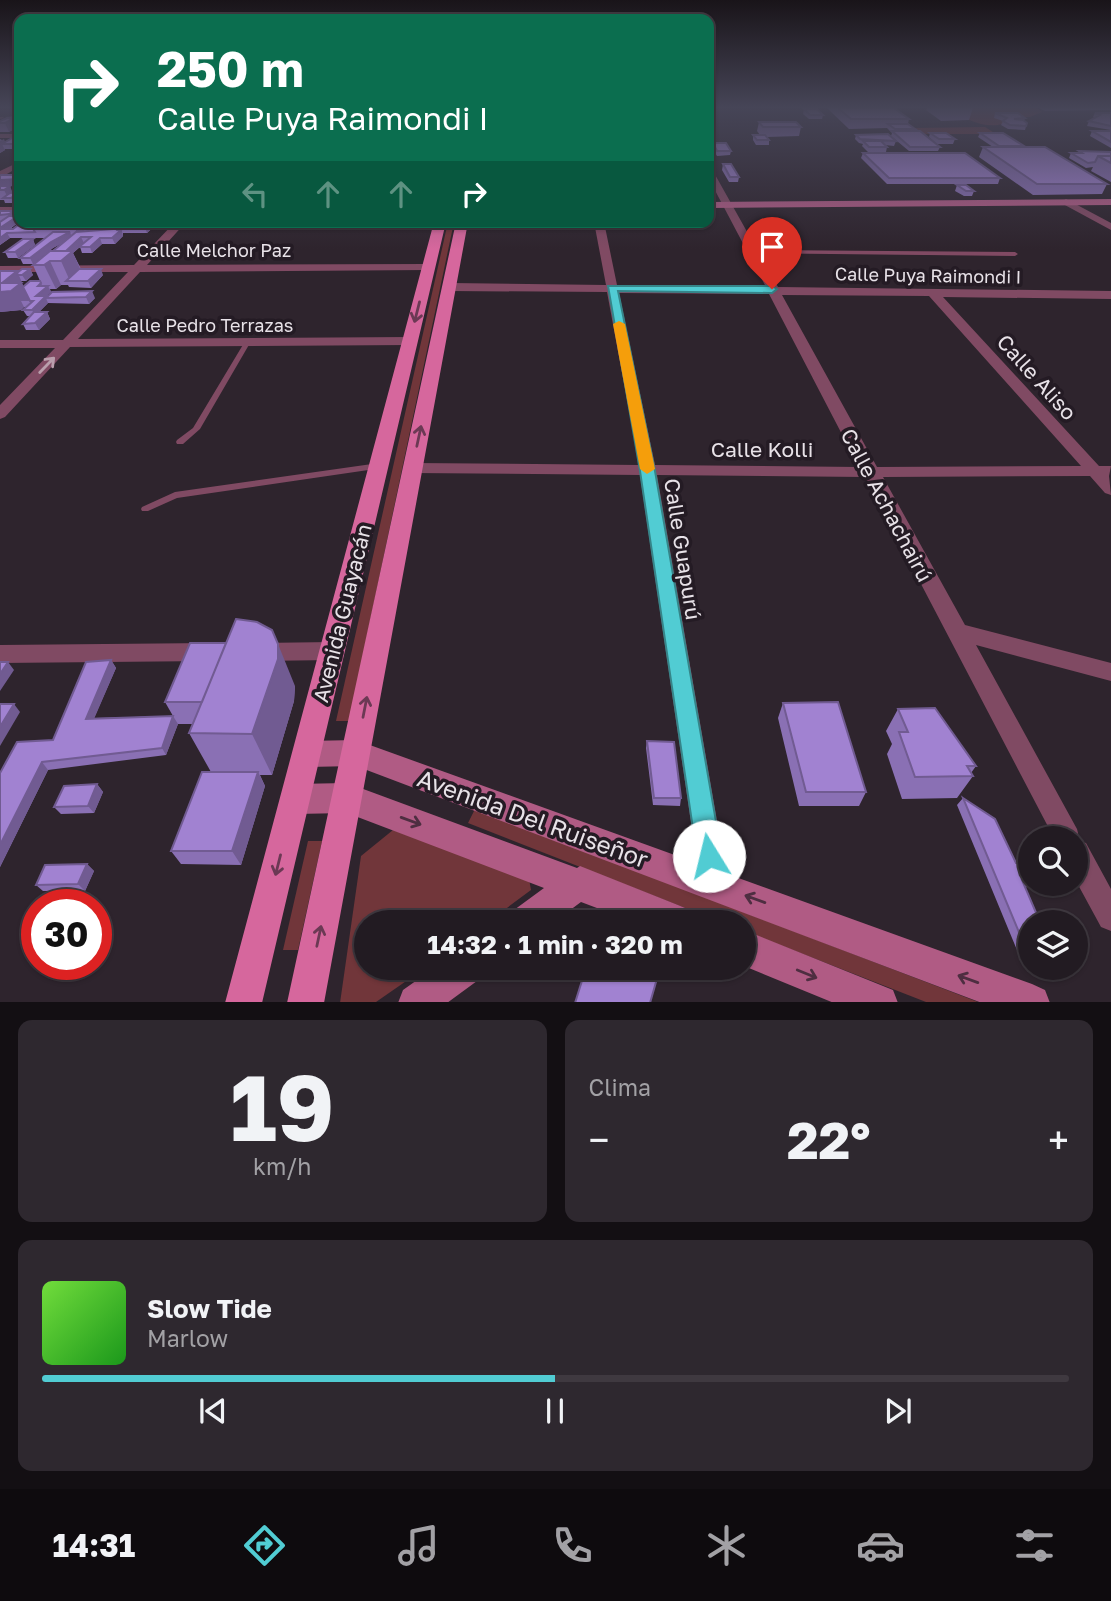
<!DOCTYPE html>
<html lang="es">
<meta charset="utf-8">
<style>
body{margin:0;font-family:"Golos Text",sans-serif;background:#2e282f;color:#f1f3f6;height:100vh;display:flex;flex-direction:column;font-size:26px;white-space:nowrap}
*{box-sizing:border-box;margin:0}
p{font-size:23px;color:#a2a1a5}
.icon{flex:none;width:38px;height:38px;fill:none;stroke:currentColor;stroke-width:2;stroke-linecap:round;stroke-linejoin:round}
.map{position:relative;height:1002px;overflow:hidden}
.sheet{display:flex;flex-direction:column;gap:18px;padding:18px;background:#130f13;flex:1}
.sheet>*{flex:none}
.top-card{position:absolute;left:14px;top:14px;width:700px;height:214px;border-radius:14px;box-shadow:0 2px 5px #0004,0 0 0 2px #3f3940;background:#0b6e4f;color:#fff;overflow:hidden}
.tools{position:absolute;left:1018px;top:826px;display:grid;gap:14px}
.tools a{display:grid;place-items:center;width:70px;height:70px;border-radius:50%;background:#221b22;box-shadow:0 2px 5px #0004,0 0 0 2px #3f3940;font-size:35px}
.speed{position:absolute;left:21px;top:889px;display:flex;gap:14px;font-size:35px;font-weight:700;text-align:center}
.speed>*{display:grid;place-content:center;width:91px;height:91px;border-radius:50%;background:#221b22;box-shadow:0 2px 5px #0004,0 0 0 2px #3f3940;line-height:1}
.speed .limit{border:10px solid #d22;background:#fff;color:#111}
.pin{position:absolute;display:grid;place-items:center;width:60px;height:60px;color:#fff;margin:-72px -30px;border-radius:50% 50% 50% 0;rotate:-45deg;box-shadow:0 0 7px #0007}
.pin .icon{rotate:45deg}
.me{position:absolute;width:77px;margin:-38px;rotate:351deg;stroke-linejoin:round;filter:drop-shadow(0 0 5px #0008)}
.turn{display:flex;align-items:center;gap:24px;height:147px;padding:0 28px;font-size:32px}
.turn .icon{width:91px;height:91px;stroke-width:2.5}
.turn b{display:block;font-size:49px;line-height:60px}
.lanes{display:flex;align-items:center;height:66px;padding:0 28px;background:#0003;justify-content:center;gap:35px;direction:ltr}
.lanes .off{opacity:.35}
.big{font-size:52px;font-weight:700;line-height:1.1}
.sheet .card{flex:1;display:flex;flex-direction:column;justify-content:center;gap:10px;min-width:0;padding:0 24px;border-radius:14px;background:#2e282f}
.sheet .dial{align-items:center;gap:0}
.dial b{font-size:91px;line-height:1}
.song{display:flex;align-items:center;gap:21px}
.cover{width:84px;height:84px;border-radius:10px;background:linear-gradient(135deg,hsl(100 70% 55%),hsl(120 70% 35%))}
.played{height:7px;border-radius:4px;background:linear-gradient(90deg,#51ccd3 50%,#3f3940 50%)}
.keys{display:flex;justify-content:space-around;direction:ltr}
.heat{display:flex;justify-content:space-between;align-items:center;font-size:38px;direction:ltr}
.sheet .tiles{flex:1;display:grid;gap:18px;grid-template-columns:1fr 1fr}
.card:last-child{grid-column:span 2}
.trip{position:absolute;left:354px;top:910px;width:402px;height:70px;border-radius:35px;background:#221b22;box-shadow:0 2px 5px #0004,0 0 0 2px #3f3940;font-weight:700;line-height:70px;text-align:center}
.tab-bar{display:flex;height:112px;justify-content:space-around;align-items:center;background:#0e0b0e;color:#a2a1a5}
.tab-bar .icon{width:49px;height:49px}
.tab-bar .active{color:#51ccd3}
.tab-bar b{font-size:32px;color:#f1f3f6}
.map>svg:first-child{display:block}
</style>
<div class="map">
<svg width="1111" height="1003" viewBox="0 0 1111 1003">
<rect width="100%" height="100%" fill="#2e242d"/>
<path fill="#71363a" d="M951,108H1037L1042,112L1030,117H998L1005,123C988,130 964,120 951,108Z
M985,127L996,134H919L911,128Z
M448,222H454L349,721H336Z
M475,809L978,1002H926L744,931V922H721L468,823Z
M393,830L529,879L531,890L488,922H366V968H425L376,1002L340,1003L361,856Z
M308,841H322L298,950H283Z"/>
<g fill="none" stroke-linecap="round" stroke-linejoin="round">
<path fill="#804a63" fill-rule="evenodd" d="M0,117H3L4,118L0,119Z
M751,250L1015,252L1018,254L1015,256L749,253V251Z
M247,341L250,343L200,429L183,444H177L176,442L177,440L193,428L244,343Z
M379,463L383,466L382,468L177,498L148,511H142L141,509L142,507L175,492Z"/>
<path fill="#804a63" fill-rule="evenodd" d="M0,134H19V138H0Z
M19,162V167L0,178V171Z
M709,168L713,171L778,287L1111,291V299L943,297L1099,466H1111L1109,476L1111,495L1105,493L1090,476L883,477L965,625L1111,663V681L976,645L1077,829L1080,841L1086,843L1111,889V931L1101,927L1076,881V838H1054L865,477L657,475L728,884L724,894L714,898L704,894L700,884L640,475L412,473L404,468L412,463L639,465L607,292L450,291L444,287L450,283L606,285L594,222H604L617,285L766,287L709,179ZM619,293L769,294L859,467L655,465ZM782,295L929,296L1081,466L877,467Z
M1066,199L1111,223V230L1063,204L1061,202Z
M0,207H19V213H0Z
M175,222H186L147,265L428,264L434,267L428,270L140,272L78,339L410,337L417,341L410,345L70,347L5,417L0,419V405L55,348H0V340H63L128,272H0V266L134,265Z
M333,642L341,645L344,651L341,657L333,660L259,661L251,658L248,652L251,646L259,643Z
M210,643L218,646L221,652L218,658L210,661L0,663V645Z"/>
<path fill="#b05b84" fill-rule="evenodd" d="M1111,199V205L709,208V202Z
M356,740L1032,984L1045,990L1050,1003H982L356,766L307,767L297,763L292,754L297,745L307,741Z
M347,783L577,868L580,866L678,905L690,910L695,922H634L581,902L554,922H509L514,910L544,888L347,813L295,814L284,809L280,799L284,789L295,784Z
M744,930L893,990L898,1003H834L744,966Z
M434,968H482L477,981L447,1003H398L403,990Z"/>
<path fill="#d6679d" fill-rule="evenodd" d="M434,222H446L262,1003H225Z
M456,222H468L324,1003H287Z"/>
</g>
<path fill="#8a70b4" d="M827,108H894L909,119L908,124L915,129L914,131L940,147L938,151H909L891,136L892,133L887,128L849,129Z
M927,108H973L969,120L941,121L926,110Z
M1039,108H1111V110L1045,111Z
M804,109L823,115L822,119H809L803,114Z
M995,113L1025,118L1024,121L1027,123L1025,130L1008,129L1001,125L1003,121L994,118Z
M1095,113H1111V130L1087,126L1089,121L1095,118L1093,117Z
M0,121L19,126V130L18,127L9,132H0Z
M759,122L801,127L799,136L767,137L769,140V145H756L753,140V135H760L757,131Z
M1092,131H1111V148L1090,136Z
M930,133L955,139L953,144H937L929,137Z
M980,133L1024,146L1023,147L1107,184L1102,194L1033,195L979,157L983,147H993L978,137Z
M19,134V146L14,149H5V150L0,153V139L6,142Z
M856,135L896,141L894,146L885,145L887,147L886,152H868L862,146L863,144L859,143L855,139Z
M713,143L731,151L730,155L717,156L712,148Z
M1079,151L1111,152V182L1091,171L1093,167L1086,168L1069,158L1071,153H1078Z
M863,153L1000,178L998,184H887L861,158Z
M723,164L739,177L738,182H729L722,170Z
M19,175V184L1,186H10L14,203H5L4,200H0V176Z
M957,185L974,191L972,196H964L955,191Z
M0,211L16,216L19,219V222L10,229H13L22,222H117L114,225L106,226L105,222L95,230L113,229L120,223L119,222H159L147,233H123V236L115,244H102L92,253H82L80,247L73,253L81,269L103,275L91,288L69,287L68,285H61L56,289H50L51,292L46,296L95,298L89,304L48,303L39,312H47L50,319L39,330H26L23,324L30,316H27L23,310L26,307H24L21,310L0,312V271H17V273L30,269L33,275L26,281H21L23,287L40,281L33,265L64,242L53,248L33,264H23L20,258L46,238H10L0,245Z
M33,239L35,245L18,258H8L5,252Z
M111,660L116,668L94,718L173,716L165,702L295,686L294,701L272,775H260L265,786L241,865L181,864L171,851L211,772L189,733L193,724H178L166,755L48,770L0,867V773L53,740Z
M783,703L866,792L859,806H799L778,718Z
M898,709L976,766L971,773L973,776L957,798L902,799L887,754L892,744L886,731Z
M647,741L681,798L680,806L653,805L646,748Z
M97,784L103,792L94,813L61,814L54,807Z
M963,798L1016,863H1031V884H1061L1055,890L1025,887L1031,922V959L1019,955L957,805Z
M87,864L94,871L85,891H43L36,885Z"/>
<path fill="#715b92" d="M15,117L19,126L9,132L5,123Z
M4,139L6,144H2L5,150L0,153V141Z
M19,140V146L14,149L12,144Z
M19,179V184L1,186L3,190H0V180Z
M10,186L14,196L19,192V199L14,203L11,198H8L4,190Z
M14,211L16,216L11,220L9,214Z
M18,216L19,222L2,234L0,228Z
M79,222H105L93,233L90,227H83L85,233L79,238L74,226Z
M143,222H159L147,233Z
M121,227L123,236L115,244L112,238Z
M70,232L72,238L53,248L33,264L30,258L51,242Z
M7,233L10,238L0,245V238Z
M81,237L84,243L73,253L83,275L70,281L61,261V256Z
M100,238L102,244L92,253L90,247Z
M33,239L35,245L18,258L15,252Z
M50,261L61,285L56,289L44,265Z
M30,269L33,275L26,281L22,275Z
M101,269L103,275L91,288L88,281Z
M17,271L30,301H21L24,307L21,310L0,312V283Z
M41,283L44,289L48,286L51,292L39,302L36,296L38,286Z
M92,291L95,298L89,304L86,297Z
M46,296V298L48,303L35,316L32,310Z
M47,312L50,319L39,330L35,323Z
M278,644L295,686L294,701L272,775L252,734Z
M111,660L116,668L91,726L86,719Z
M8,662L14,670L0,691V674Z
M14,704L20,712L0,746V727Z
M173,716L178,724L166,755L162,748Z
M42,762L48,770L0,867V845Z
M258,772L265,786L241,865L232,851Z
M97,784L103,792L94,813L88,806Z
M87,864L94,871L85,891L78,884Z"/>
<path fill="#a182d1" stroke="#715b92" stroke-width="2" d="M838,108H894L909,119H851Z
M804,109H817L823,115H810Z
M995,113H1018L1025,118L1014,119L1023,120L1027,123L1026,126L1010,125L1003,121L1007,118Z
M1095,113H1111V126L1089,121L1100,115Z
M15,117L5,123H0V121L7,118Z
M759,122H796L801,127H763Z
M888,124H908L915,129H895Z
M892,131H920L940,147H910Z
M1092,131H1111V142Z
M930,133H946L955,139H939Z
M980,133H1003L1024,146H999Z
M19,134V140L12,144H2Z
M888,134L896,141L860,139L856,135Z
M753,135H765L769,140H757Z
M863,141H881L887,147H869Z
M713,143H726L731,151H717Z
M983,147H1045L1107,184H1037Z
M1079,151L1111,152V156H1098L1095,162L1088,163L1071,153H1082Z
M863,153H965L1000,178H889Z
M1098,156H1111V163Z
M723,164H731L739,177H730Z
M1,175H19V179L0,180V176Z
M957,185H966L974,191H966Z
M0,186H10L4,190H0Z
M19,192L11,198H3L10,193Z
M0,211H14L9,214L0,215Z
M9,216H18L0,228V222Z
M22,222H38L31,227H32L35,232L7,233L0,238V229H13Z
M38,222H79L74,226L32,227Z
M88,222H96L90,227H83Z
M120,223L121,227L118,230H121L112,238H100L90,247H79L91,237H81L66,251H53L76,232L113,229Z
M53,232H70L51,242L30,258H20Z
M23,239H33L15,252H5Z
M50,251H73L61,261H50L44,265H33Z
M22,269H30L22,275H18L17,273Z
M79,269H101L88,281H66Z
M0,271H17L2,283H0Z
M30,281H40L41,283L38,286H48L36,296H46L32,310H23L33,301H30L23,287Z
M0,283H21L11,291L0,292Z
M92,291L86,297L46,298L52,292Z
M34,312H47L35,323L23,324Z
M236,619L257,622L272,630L278,644V659L252,734L189,733Z
M190,643H226L202,702H165Z
M111,660L86,719L173,716L162,748L42,762L0,845V773L17,742L53,740L86,662Z
M0,662H8L0,674Z
M838,702L866,792H806L783,703Z
M0,704H14L0,727Z
M935,708L976,766H967L973,776L915,777L899,732H908L898,709Z
M647,741L674,742L681,798H654Z
M202,772H258L232,851H171Z
M97,784L88,806L54,807L64,786Z
M963,798L995,819L1016,863H1031V881L1022,880L1040,922H1031V951L1026,949Z
M87,864L78,884L36,885L45,865Z
M586,968H660L650,1003H575Z"/>
<defs><path id="oneway-shaft" d="M-6 0H5M1.5-3L5.5 0L1.5 3" fill="none" stroke-width="1.6" stroke-linecap="round" stroke-linejoin="round" transform="scale(1.75)"/></defs>
<g stroke="#6b3954">
<use href="#oneway-shaft" transform="translate(417 312) rotate(104)"/>
<use href="#oneway-shaft" transform="translate(419 436) rotate(-78)"/>
<use href="#oneway-shaft" transform="translate(365 707) rotate(-79)"/>
<use href="#oneway-shaft" transform="translate(278 865) rotate(104)"/>
<use href="#oneway-shaft" transform="translate(319 936) rotate(-78)"/>
</g>
<use stroke="#b99eac" href="#oneway-shaft" transform="translate(47 365) rotate(-46)"/>
<g stroke="#4e2e41">
<use href="#oneway-shaft" transform="translate(411 821) rotate(20)"/>
<use href="#oneway-shaft" transform="translate(755 899) rotate(-160)"/>
<use href="#oneway-shaft" transform="translate(807 974) rotate(22)"/>
<use href="#oneway-shaft" transform="translate(968 979) rotate(-160)"/>
</g>
<linearGradient id="sky" x2="0" y2="1"><stop stop-color="#191419"/><stop offset="0.43" stop-color="#464557"/><stop offset="1" stop-color="#464557" stop-opacity="0"/></linearGradient>
<rect width="1111" height="249" fill="url(#sky)"/>
<path fill="#51ccd3" stroke="#358589" stroke-width="2" d="M608,286H772L777,289L772,293L618,291L655,471L722,856L718,865L709,868L701,865L697,856L640,471Z"/>
<path fill="#f59e0b" d="M619,321L625,324L655,469L647,474L640,469L613,324Z"/>
<g text-anchor="middle" dominant-baseline="central" stroke-width="7" stroke-linejoin="round" paint-order="stroke">
<g font-size="18" fill="#e8e2e8" stroke="#241b24">
<text x="214" y="250">Calle Melchor Paz</text>
<text transform="translate(928 275) rotate(1)">Calle Puya Raimondi I</text>
<text x="205" y="325">Calle Pedro Terrazas</text>
</g>
<g font-size="21" fill="#e8e2e8" stroke="#241b24">
<text transform="translate(1037 377) rotate(48)">Calle Aliso</text>
<text x="762" y="449">Calle Kolli</text>
<text transform="translate(887 505) rotate(62)">Calle Achachairú</text>
<text transform="translate(683 549) rotate(81)">Calle Guapurú</text>
<text transform="translate(342 613) rotate(-76)">Avenida Guayacán</text>
</g>
<g font-size="24" fill="#e8e2e8" stroke="#241b24">
<text transform="translate(533 818) rotate(20)">Avenida Del Ruiseñor</text>
</g>
</g>
</svg>
<div class="tools">
<a><svg class="icon" aria-label="search" viewBox="0 0 24 24"><circle cx="10" cy="10" r="6"/><path d="M15 15l6 6"/></svg></a>
<a><svg class="icon" aria-label="layers" viewBox="0 0 24 24"><path d="M12 4l9 5-9 5-9-5zM3 14l9 5 9-5"/></svg></a>
</div>
<div class="speed"><div class="limit">30</div></div>
<div class="pin" style="left:772px;top:289px;background:#d93025"><svg class="icon" aria-label="arrive" viewBox="0 0 24 24"><path d="M6 21V4h12l-3 4 3 4H6"/></svg></div>
<svg class="me" style="left:709px;top:856px" viewBox="-20 -20 40 40"><circle r="19" fill="#fff"/><path d="M0-13L10 11 0 6-10 11z" fill="#51ccd3"/></svg>
<div class="trip">14:32 · 1 min · 320 m</div>
<div class="top-card">
<div class="turn"><svg class="icon" aria-label="right" viewBox="0 0 24 24"><path d="M7 20v-9h11M14 6l5 5-5 5"/></svg><div><b>250 m</b>Calle Puya Raimondi I</div></div>
<div class="lanes"><svg class="icon off" aria-label="left" viewBox="0 0 24 24"><path d="M17 20v-9H6M10 6l-5 5 5 5"/></svg><svg class="icon off" aria-label="ahead" viewBox="0 0 24 24"><path d="M12 20V5M6 11l6-6 6 6"/></svg><svg class="icon off" aria-label="ahead" viewBox="0 0 24 24"><path d="M12 20V5M6 11l6-6 6 6"/></svg><svg class="icon" aria-label="right" viewBox="0 0 24 24"><path d="M7 20v-9h11M14 6l5 5-5 5"/></svg></div>
</div>
</div>
<section class="sheet">
<div class="tiles">
<div class="card dial"><b>19</b><p>km/h</p></div>
<div class="card"><p>Clima</p>
<div class="heat"><a>−</a><b class="big">22°</b><a>+</a></div>
</div>
<div class="card">
<div class="song"><i class="cover"></i><div><b>Slow Tide</b><p>Marlow</p></div></div>
<div class="played"></div>
<div class="keys"><svg class="icon" aria-label="previous" viewBox="0 0 24 24"><path d="M18 5L8 12l10 7zM5 5v14"/></svg><svg class="icon" aria-label="pause" viewBox="0 0 24 24"><path d="M8 5v14M16 5v14"/></svg><svg class="icon" aria-label="next" viewBox="0 0 24 24"><path d="M6 5l10 7-10 7zM19 5v14"/></svg></div>
</div>
</div>
</section>
<nav class="tab-bar">
<b>14:31</b>
<svg class="icon active" aria-label="directions" viewBox="0 0 24 24"><path d="M12 3l9 9-9 9-9-9zM9 14v-3h6M13 9l2 2-2 2"/></svg>
<svg class="icon" aria-label="music" viewBox="0 0 24 24"><path d="M9 18V5l10-2v13"/><circle cx="6" cy="18" r="3"/><circle cx="16" cy="16" r="3"/></svg>
<svg class="icon" aria-label="phone" viewBox="0 0 24 24"><path d="M5 4h4l2 5-3 2q2 4 5 5l2-3 5 2v4C11 20 4 13 5 4z"/></svg>
<svg class="icon" aria-label="climate" viewBox="0 0 24 24"><path d="M12 3v18M4 7l16 10M4 17L20 7"/></svg>
<svg class="icon" aria-label="car" viewBox="0 0 24 24"><path d="M5 17H2v-5l4-1 3-4h7l3 4 3 1v5h-3M9 17h6M6 11h13"/><circle cx="7" cy="17" r="2"/><circle cx="17" cy="17" r="2"/></svg>
<svg class="icon" aria-label="filters" viewBox="0 0 24 24"><path d="M4 7h16M4 17h16"/><circle cx="9" cy="7" r="2"/><circle cx="15" cy="17" r="2"/></svg>
</nav>
